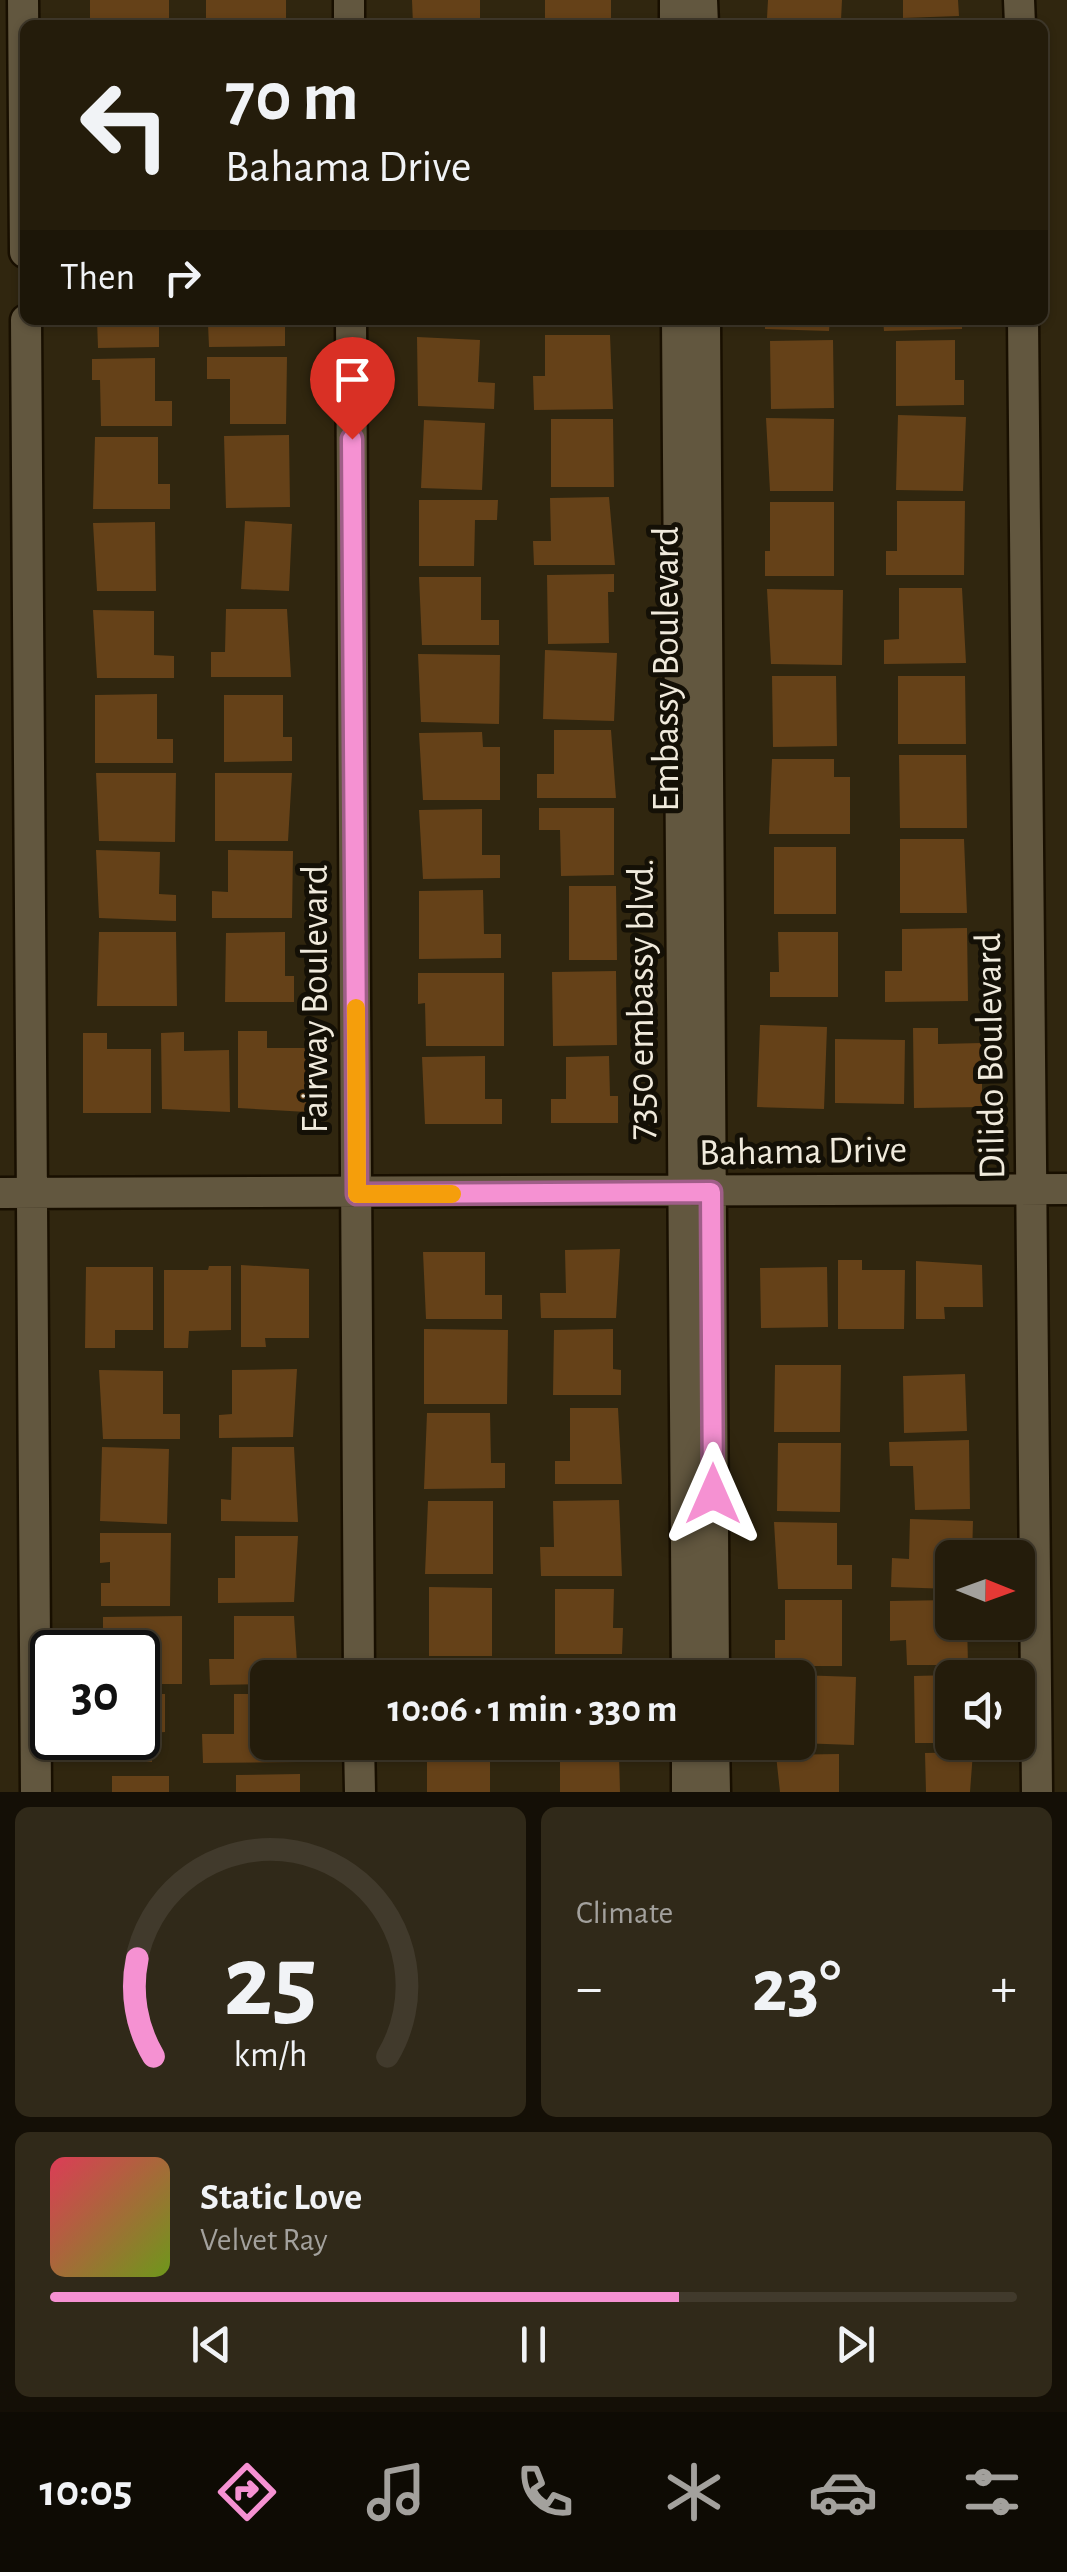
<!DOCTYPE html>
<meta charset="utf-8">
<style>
body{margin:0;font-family:"Alegreya Sans",sans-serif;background:#302919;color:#f1f3f6;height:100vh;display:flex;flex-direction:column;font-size:38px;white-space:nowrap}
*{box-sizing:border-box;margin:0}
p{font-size:32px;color:#a3a19d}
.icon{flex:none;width:55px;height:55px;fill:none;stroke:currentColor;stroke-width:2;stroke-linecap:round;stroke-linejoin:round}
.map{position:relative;height:1792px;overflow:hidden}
.drawer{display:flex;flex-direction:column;gap:15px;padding:15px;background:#140f06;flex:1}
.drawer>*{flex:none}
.guide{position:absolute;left:20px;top:20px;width:1028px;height:305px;border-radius:15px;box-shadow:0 2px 8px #0004,0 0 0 2px #413a2c;background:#241c0b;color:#f1f3f6;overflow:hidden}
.needle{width:65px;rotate:91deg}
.buttons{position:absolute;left:935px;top:1540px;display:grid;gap:20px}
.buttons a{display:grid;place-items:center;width:100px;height:100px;border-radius:15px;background:#241c0b;box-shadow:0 2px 8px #0004,0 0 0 2px #413a2c;font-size:50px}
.speed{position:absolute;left:30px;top:1630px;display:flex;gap:20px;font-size:50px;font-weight:700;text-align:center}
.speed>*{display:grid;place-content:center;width:130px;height:130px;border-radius:50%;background:#241c0b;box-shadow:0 2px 8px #0004,0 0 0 2px #413a2c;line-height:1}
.speed .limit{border:5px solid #111;border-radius:15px;background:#fff;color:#111}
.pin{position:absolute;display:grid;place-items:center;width:85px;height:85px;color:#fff;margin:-102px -42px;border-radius:50% 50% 50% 0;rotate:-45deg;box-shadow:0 0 10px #0007}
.pin .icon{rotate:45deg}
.me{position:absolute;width:110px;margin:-55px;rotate:0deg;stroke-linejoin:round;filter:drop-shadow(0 0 8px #0008)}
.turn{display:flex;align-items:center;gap:35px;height:210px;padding:0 40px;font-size:45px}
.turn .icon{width:130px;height:130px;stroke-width:2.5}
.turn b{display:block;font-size:70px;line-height:85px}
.then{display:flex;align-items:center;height:95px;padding:0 40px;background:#0003;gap:20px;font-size:38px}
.big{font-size:75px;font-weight:700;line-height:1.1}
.drawer .card{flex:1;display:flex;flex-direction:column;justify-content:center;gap:15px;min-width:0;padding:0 35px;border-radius:15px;background:#302919}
.drawer .dial{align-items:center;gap:0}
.dial svg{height:260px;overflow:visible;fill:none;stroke:#413a2c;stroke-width:7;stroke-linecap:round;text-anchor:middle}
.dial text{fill:#f1f3f6;stroke:none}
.song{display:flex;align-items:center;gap:30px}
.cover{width:120px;height:120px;border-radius:15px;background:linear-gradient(135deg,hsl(350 70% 55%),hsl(80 70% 35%))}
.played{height:10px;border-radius:5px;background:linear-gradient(90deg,#f591d2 65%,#413a2c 65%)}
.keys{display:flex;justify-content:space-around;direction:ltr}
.heat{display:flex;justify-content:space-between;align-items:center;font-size:55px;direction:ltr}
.drawer .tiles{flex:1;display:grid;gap:15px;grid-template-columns:1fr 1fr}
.card:last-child{grid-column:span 2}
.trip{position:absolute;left:250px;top:1660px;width:565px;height:100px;border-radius:15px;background:#241c0b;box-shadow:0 2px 8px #0004,0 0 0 2px #413a2c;font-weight:700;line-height:100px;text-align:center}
.tabs{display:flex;height:160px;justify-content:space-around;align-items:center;background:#0e0b04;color:#a3a19d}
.tabs .icon{width:70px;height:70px}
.tabs .current{color:#f591d2}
.tabs b{font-size:45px;color:#f1f3f6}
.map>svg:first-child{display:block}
</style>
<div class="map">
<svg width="1067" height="1792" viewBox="0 0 1067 1792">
<rect width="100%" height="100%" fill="#30260f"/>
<path fill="#654118" d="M90,0H169V25H90Z
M206,0H286V25H206Z
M412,0H480V25H413Z
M545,0H611V25H545Z
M768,0H842L841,20L767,18Z
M903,0H958L959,16L903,18Z
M97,320H159V347L98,348Z
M239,320H285V346L209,347L208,324Z
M421,320H496V326H421Z
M534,320H610V324H534Z
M765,320H830L829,331L765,329Z
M883,320H962V329L884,331Z
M545,335H610L613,409L534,410L533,376H545Z
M417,337L480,340L478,382L495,383L494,409L418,406Z
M833,340L834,408L771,409L770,341Z
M955,340V380H964V405L896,406V341Z
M207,357H287L286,424H230V379H207Z
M155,358V401H172V426H101L100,380H92V359Z
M898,415L966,417L963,491L896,490Z
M766,418L834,419L833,491H770Z
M551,419H613L614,487H551Z
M424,420L485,423L482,490L421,488Z
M289,435L290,507L226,508L224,436Z
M95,437H158V484H170V509H93Z
M609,497L615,565H534L533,541H551L550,498Z
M419,500H498L497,520H475L474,566H419Z
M897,501H965L964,575H886V551H897Z
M770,502H834V576H765V551H770Z
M245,521L292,524L289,591L241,589Z
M155,522L156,591H97L93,523Z
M614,574V592H608L609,643L548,644L547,575Z
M419,577H481V620H499V645H422Z
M899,588H962L966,663L884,664V640L899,639Z
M767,589L843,590L842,665L771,664Z
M226,609H287L291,677H211V652H225Z
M93,610L154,611V655L174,656V678H97Z
M545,650L617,653L614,721L543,719Z
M418,654L500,655L499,724L421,722Z
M772,676H836L837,746L773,747Z
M898,676H965L966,744H898Z
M157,694V739H173V763H95V695Z
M224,695H283V737H292V761L224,762Z
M554,730H611L616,798H537V774H554Z
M482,732L483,747H500V800H423L419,733Z
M899,755H966L967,828H900Z
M772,759H834V777H850V834H769Z
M96,773H176L175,842L99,841Z
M215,773H292L288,841H215Z
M539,808H614V875L561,876L560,830H539Z
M482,809V855H500V878L423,879L419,810Z
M900,839H964L967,913H900Z
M774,847H836V914H774Z
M96,850L160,852L159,894L176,895V921L99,918Z
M228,850L293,851L292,918H212V891L228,892Z
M569,886H616L617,960H569Z
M483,890L484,934H501V958L419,959V891Z
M967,928L968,1001L885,1002V971H902V929Z
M99,932H176L177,1006H97Z
M285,932V976H294V1002H225L226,933Z
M778,932H838V997H770V972H779Z
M616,971L617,1045L553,1046L552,972Z
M418,973H504V1046H426L425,1003L418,1004Z
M760,1025L827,1027L824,1109L757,1107Z
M913,1028H938V1044L982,1043V1107L914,1108Z
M238,1031H267V1048H307V1112L238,1108Z
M184,1032V1051L229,1050L230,1112L162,1109L161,1033Z
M83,1033H107V1049H151V1113H83Z
M835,1039L905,1040L904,1104L835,1103Z
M485,1056V1099H502V1124H425L422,1057Z
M609,1056L610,1096H618V1123H551V1099H566V1057Z
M620,1249L616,1318H541L540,1293H566L565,1250Z
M423,1252H485V1295H502V1319H426Z
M838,1260H862V1270H905L904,1329H838Z
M916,1261L982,1265L983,1307H944L945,1319H916Z
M241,1265L309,1269V1338H265L266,1347H241Z
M209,1266H231V1330L189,1331L188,1348H164V1270H208Z
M86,1267H153V1330H115V1348H85Z
M827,1267L828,1327L761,1328L760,1268Z
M424,1329L508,1330L507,1404H424Z
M613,1329V1369L621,1370V1395H553L554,1330Z
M775,1365H841L840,1432H774Z
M297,1369L293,1437L219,1438V1415L232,1414V1370Z
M99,1370L163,1371V1414H180V1439H103Z
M965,1374L967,1431L904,1433L903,1376Z
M570,1408H618L622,1484H555V1461H570Z
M427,1413H490L491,1463H505V1488L424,1489Z
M969,1440L970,1509L915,1510L913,1466H890L889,1442Z
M778,1443H841L840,1512L777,1511Z
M102,1447L169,1449L167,1524L100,1521Z
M232,1447H294L298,1522L221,1521V1499L231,1500Z
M619,1500L622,1576H541L540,1547H554L553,1501Z
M428,1501H493V1574H425Z
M910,1519L973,1521L972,1558H952V1589L891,1587L892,1558L909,1559Z
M774,1522L837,1523V1565H852V1589H778Z
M100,1533H171L170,1606H101V1583H110V1562L100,1563Z
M235,1536H298L294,1602L218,1603V1578H235Z
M429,1587L492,1588V1656H429Z
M555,1589H614L613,1628H623L622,1654H555Z
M785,1600H842V1666H775V1640H785Z
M952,1600V1622H967L968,1665H907L906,1640L890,1641V1601Z
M182,1616V1684H138V1652H103V1617Z
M234,1616H294L298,1678H268V1684L210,1685L209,1659H234Z
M556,1665H622V1678H556Z
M435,1669H480V1678H435Z
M798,1675L856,1677L854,1745L798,1743Z
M952,1675V1743H915L914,1676Z
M138,1694H165V1732L152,1733V1762L107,1761V1738H138Z
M234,1694H268V1742H299V1762L203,1763L202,1734H234Z
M973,1752L970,1792H926L925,1753Z
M560,1753L619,1754L620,1792H560Z
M839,1754V1792H780L776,1755Z
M427,1755H490V1792H427Z
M300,1774V1792H236V1775Z
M112,1776H169V1792H112Z"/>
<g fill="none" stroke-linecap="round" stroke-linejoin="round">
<g stroke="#180f00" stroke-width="35">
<path id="minor" d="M23,0L25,252
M349,0V25
M675,0V25
M702,0L703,25
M1019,0L1020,25
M26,320L36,1792
M351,320L359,1678
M677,320L687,1678
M705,320L714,1678
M1023,320L1037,1792
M0,1193L1067,1189
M359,1742L360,1792
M687,1742V1792
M714,1742L715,1792"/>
</g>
<use href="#minor" stroke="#62573f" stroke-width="30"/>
</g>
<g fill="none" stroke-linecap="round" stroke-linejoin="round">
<g stroke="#9f5e88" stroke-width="25">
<path id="route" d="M352,439L357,1194L711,1192L713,1494"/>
</g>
<use href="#route" stroke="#f591d2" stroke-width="18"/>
<path stroke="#f59e0b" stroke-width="18" d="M356,1008L357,1194H452"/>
</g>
<g text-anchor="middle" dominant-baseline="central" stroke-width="10" stroke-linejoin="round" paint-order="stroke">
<g font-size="38" fill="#f0eadc" stroke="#141006">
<text transform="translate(667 669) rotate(-90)">Embassy Boulevard</text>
<text transform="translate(316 999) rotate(-90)">Fairway Boulevard</text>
<text transform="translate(642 999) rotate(-90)">7350 embassy blvd.</text>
<text transform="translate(991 1056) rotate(-91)">Dilido Boulevard</text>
<text transform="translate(803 1152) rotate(-1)">Bahama Drive</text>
</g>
</g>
</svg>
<div class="buttons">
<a><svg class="needle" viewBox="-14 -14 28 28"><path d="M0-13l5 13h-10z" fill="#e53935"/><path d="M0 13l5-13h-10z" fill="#a3a19d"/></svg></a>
<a><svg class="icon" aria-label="sound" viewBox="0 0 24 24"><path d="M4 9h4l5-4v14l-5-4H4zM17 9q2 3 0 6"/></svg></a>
</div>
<div class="speed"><div class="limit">30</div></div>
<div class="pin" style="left:352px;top:439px;background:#d93025"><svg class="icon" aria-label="arrive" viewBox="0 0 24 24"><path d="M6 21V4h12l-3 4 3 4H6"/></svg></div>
<svg class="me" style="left:713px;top:1494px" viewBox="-20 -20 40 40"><path d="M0-17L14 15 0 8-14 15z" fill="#f591d2" stroke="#fff" stroke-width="4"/></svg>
<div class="trip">10:06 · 1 min · 330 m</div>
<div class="guide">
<div class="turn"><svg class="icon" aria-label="left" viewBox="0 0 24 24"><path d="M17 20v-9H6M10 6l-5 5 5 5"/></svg><div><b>70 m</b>Bahama Drive</div></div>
<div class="then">Then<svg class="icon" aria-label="right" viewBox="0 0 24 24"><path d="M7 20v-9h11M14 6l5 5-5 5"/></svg></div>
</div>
</div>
<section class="drawer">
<div class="tiles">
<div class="card dial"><svg viewBox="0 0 100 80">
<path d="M14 69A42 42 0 1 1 86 69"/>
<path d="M14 69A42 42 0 0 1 9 39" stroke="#f591d2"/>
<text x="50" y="56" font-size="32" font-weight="700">25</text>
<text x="50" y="72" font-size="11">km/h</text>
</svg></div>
<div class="card"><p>Climate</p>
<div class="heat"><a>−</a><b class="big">23°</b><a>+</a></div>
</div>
<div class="card">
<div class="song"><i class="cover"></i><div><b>Static Love</b><p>Velvet Ray</p></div></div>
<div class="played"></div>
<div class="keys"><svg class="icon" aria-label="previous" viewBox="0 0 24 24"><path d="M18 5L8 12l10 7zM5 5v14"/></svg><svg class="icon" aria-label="pause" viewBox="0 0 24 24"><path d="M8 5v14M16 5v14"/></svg><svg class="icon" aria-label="next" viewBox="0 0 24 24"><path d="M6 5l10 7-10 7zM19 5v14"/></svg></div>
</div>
</div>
</section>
<nav class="tabs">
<b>10:05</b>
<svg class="icon current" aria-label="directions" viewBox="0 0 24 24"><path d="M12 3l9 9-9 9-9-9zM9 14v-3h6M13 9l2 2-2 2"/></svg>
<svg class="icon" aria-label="music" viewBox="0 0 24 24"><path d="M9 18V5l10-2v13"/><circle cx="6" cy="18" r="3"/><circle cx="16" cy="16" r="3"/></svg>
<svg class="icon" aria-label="phone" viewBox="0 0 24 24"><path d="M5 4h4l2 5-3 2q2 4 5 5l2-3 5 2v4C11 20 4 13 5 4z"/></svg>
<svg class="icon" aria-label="climate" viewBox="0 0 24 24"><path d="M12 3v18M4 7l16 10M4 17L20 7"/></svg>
<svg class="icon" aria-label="car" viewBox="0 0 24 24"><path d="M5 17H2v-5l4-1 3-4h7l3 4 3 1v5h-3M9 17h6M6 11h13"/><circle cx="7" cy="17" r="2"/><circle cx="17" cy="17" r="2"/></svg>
<svg class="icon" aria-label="filters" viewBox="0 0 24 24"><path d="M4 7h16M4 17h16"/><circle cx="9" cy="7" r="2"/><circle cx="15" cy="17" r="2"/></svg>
</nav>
